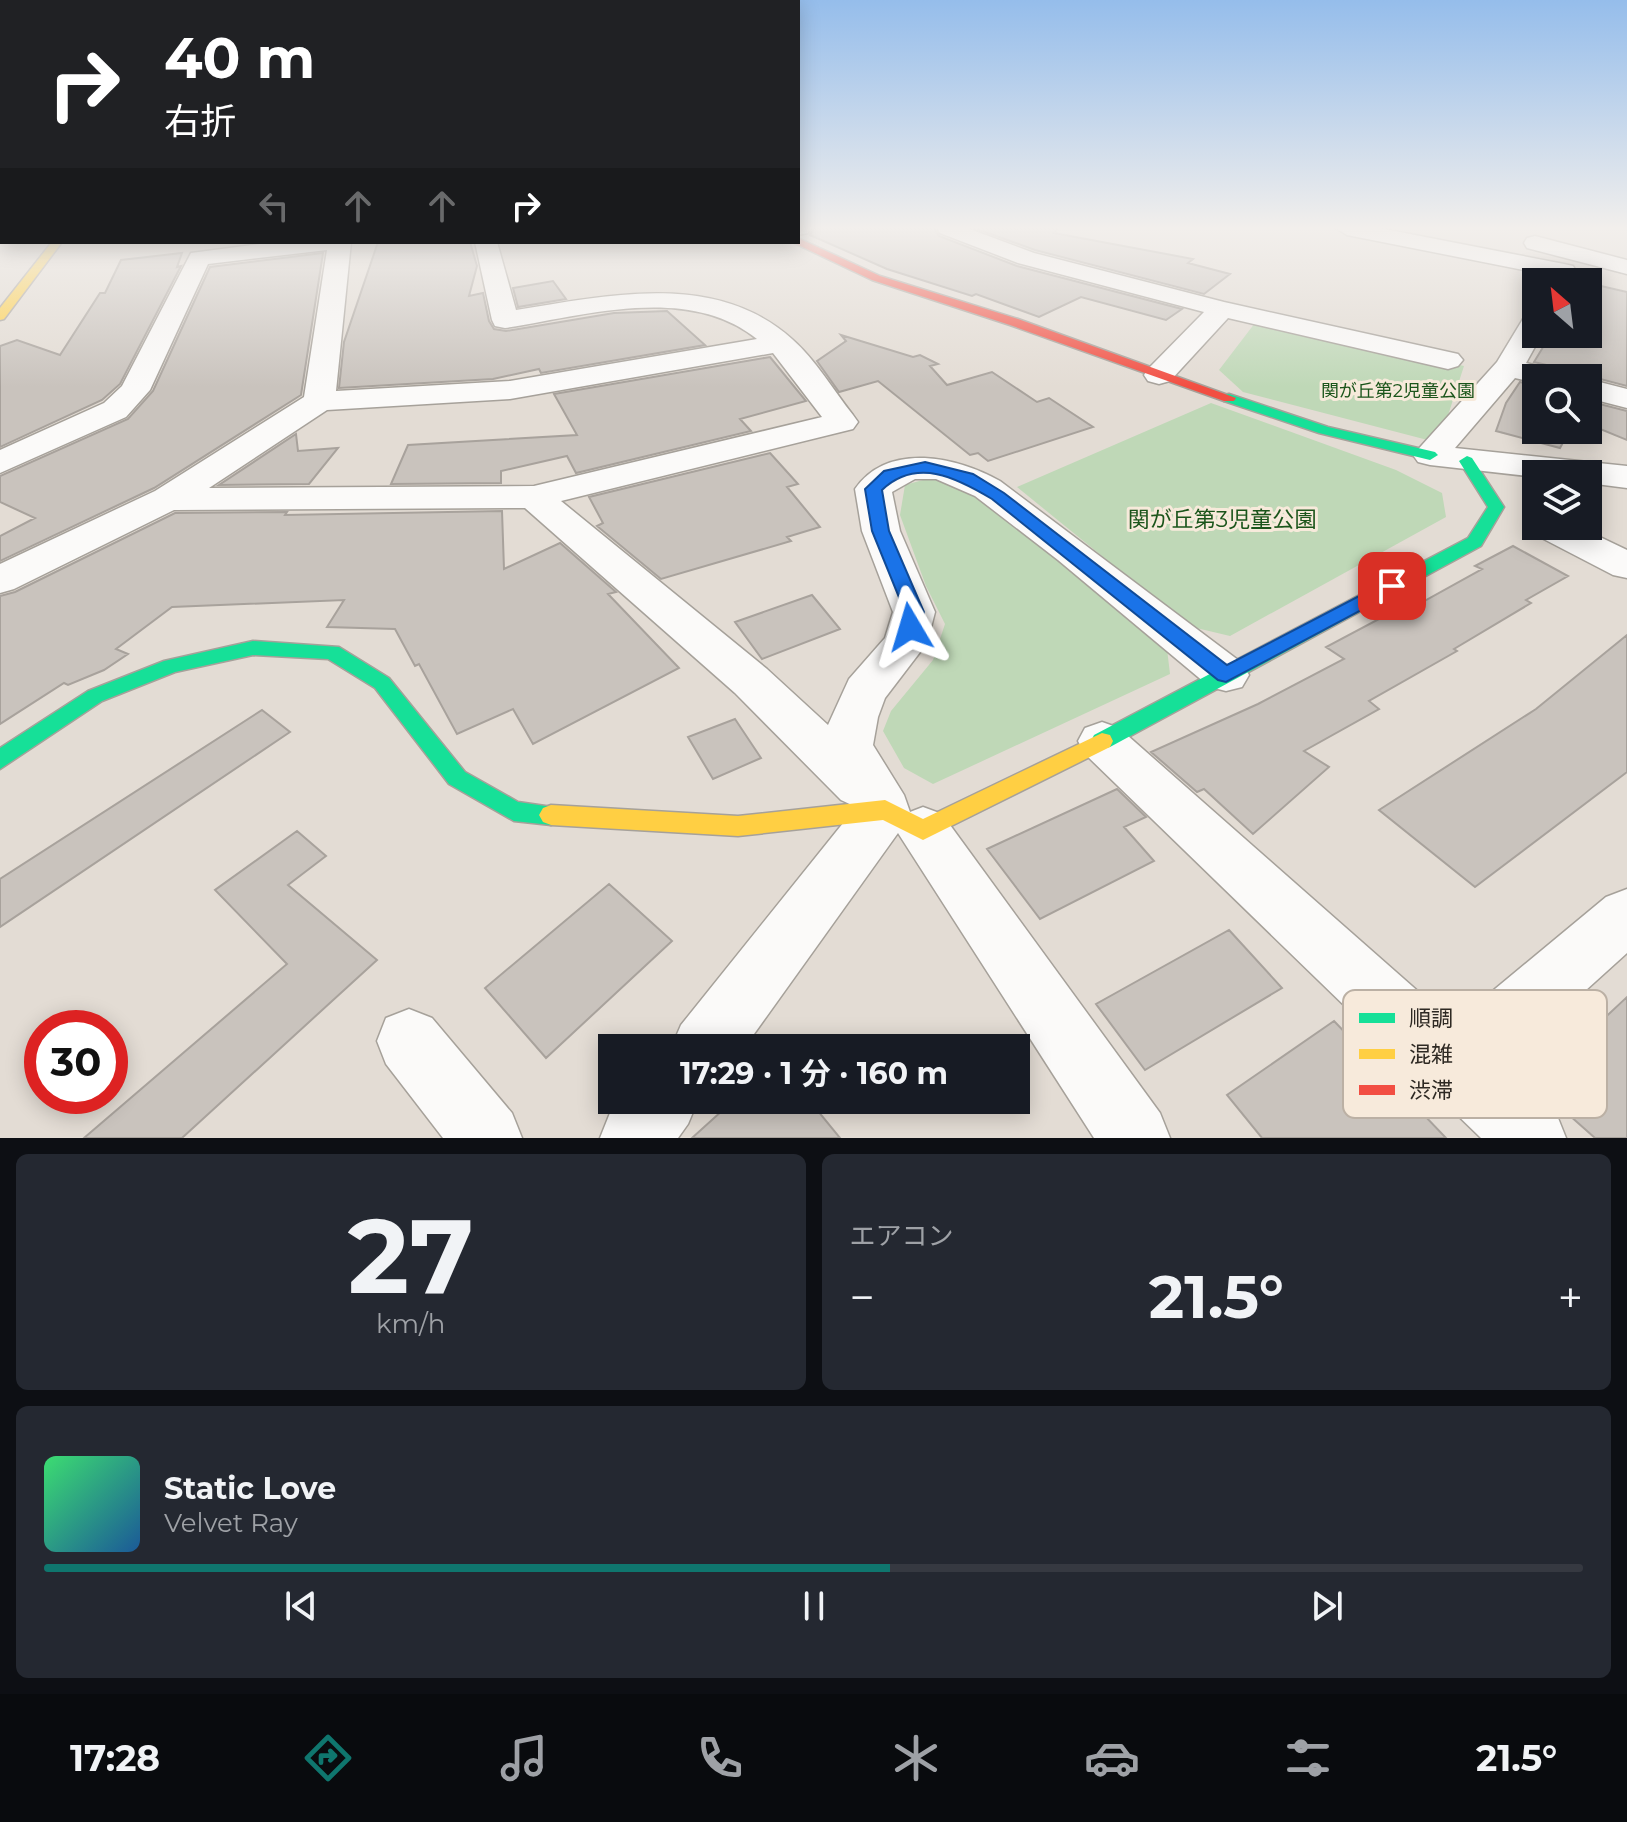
<!DOCTYPE html>
<html lang="ja">
<meta charset="utf-8">
<style>
body{margin:0;font-family:Montserrat,"Noto Sans JP",sans-serif;background:#242831;color:#f1f3f6;height:100vh;display:flex;flex-direction:column;font-size:30px;white-space:nowrap}
*{box-sizing:border-box;margin:0}
p{font-size:26px;color:#9ea1a6}
.icon{flex:none;width:44px;height:44px;fill:none;stroke:currentColor;stroke-width:2;stroke-linecap:round;stroke-linejoin:round}
.map{position:relative;height:1138px;overflow:hidden}
.sheet{display:flex;flex-direction:column;gap:16px;padding:16px;background:#0d0f14;flex:1}
.sheet>*{flex:none}
.banner{position:absolute;left:0px;top:0px;width:800px;height:244px;box-shadow:0 4px 20px #0003;background:#202124;color:#fff;overflow:hidden}
.needle{width:52px;rotate:332deg}
.fabs{position:absolute;left:1522px;top:268px;display:grid;gap:16px}
.fabs a{display:grid;place-items:center;width:80px;height:80px;border-radius:0px;background:#171b24;box-shadow:0 4px 20px #0003;font-size:40px}
.speed{position:absolute;left:24px;top:1010px;display:flex;gap:16px;font-size:40px;font-weight:700;text-align:center}
.speed>*{display:grid;place-content:center;width:104px;height:104px;border-radius:50%;background:#171b24;box-shadow:0 4px 20px #0003;line-height:1}
.speed .limit{border:12px solid #d22;background:#fff;color:#111}
.pin{position:absolute;display:grid;place-items:center;width:68px;height:68px;color:#fff;margin:-34px;border-radius:16px;box-shadow:0 4px 12px #0006}
.me{position:absolute;width:88px;margin:-44px;rotate:353deg;stroke-linejoin:round;filter:drop-shadow(0 0 6px #0008)}
.turn{display:flex;align-items:center;gap:28px;height:168px;padding:0 32px;font-size:36px}
.turn .icon{width:104px;height:104px;stroke-width:2.5}
.turn b{display:block;font-size:56px;line-height:68px}
.lanes{display:flex;align-items:center;height:76px;padding:0 32px;background:#0003;justify-content:center;gap:40px;direction:ltr}
.lanes .off{opacity:.35}
.big{font-size:60px;font-weight:700;line-height:1.1}
.sheet .widget{flex:1;display:flex;flex-direction:column;justify-content:center;gap:12px;min-width:0;padding:0 28px;border-radius:12px;background:#242831}
.sheet .dial{align-items:center;gap:0}
.dial b{font-size:104px;line-height:1}
.song{display:flex;align-items:center;gap:24px}
.cover{width:96px;height:96px;border-radius:12px;background:linear-gradient(135deg,hsl(140 70% 55%),hsl(210 70% 35%))}
.played{height:8px;border-radius:4px;background:linear-gradient(90deg,#0f766e 55%,#363941 55%)}
.keys{display:flex;justify-content:space-around;direction:ltr}
.heat{display:flex;justify-content:space-between;align-items:center;font-size:44px;direction:ltr}
.sheet .tiles{flex:1;display:grid;gap:16px;grid-template-columns:1fr 1fr}
.widget:last-child{grid-column:span 2}
.trip{position:absolute;left:598px;top:1034px;width:432px;height:80px;border-radius:0px;background:#171b24;box-shadow:0 4px 20px #0003;font-weight:700;line-height:80px;text-align:center}
.tabs{display:flex;height:128px;justify-content:space-around;align-items:center;background:#090b0e;color:#9ea1a6}
.tabs .icon{width:56px;height:56px}
.tabs .active{color:#0f766e}
.tabs b{font-size:36px;color:#f1f3f6}
.map>svg:first-child{display:block}
</style>
<div class="map">
<svg width="1627" height="1138" viewBox="0 0 1627 1138">
<rect width="100%" height="100%" fill="#e3dcd4"/>
<path fill="#bfd8b7" d="M1258,319L1464,366L1439,443L1243,392L1219,370Z
M1211,403L1396,470L1442,493L1446,517L1230,636L1188,626L1017,487Z
M930,478C997,486 1113,603 1167,649L1170,674L933,784L904,768L883,731L891,711L933,660L945,624L926,586L900,515L905,485Z"/>
<path fill="#c9c3bd" stroke="#a8a29c" stroke-width="2" d="M814,228H934L939,236L1017,266L1182,309L1166,320L1081,297L1039,317L976,294L972,296L887,269L810,235Z
M974,228H1058L1054,233L1193,259L1188,263L1230,274L1204,294L1035,250Z
M378,242H470L477,266L469,296L483,293L489,321L494,329L506,331L614,313L667,311L705,345L541,373L539,369L493,379L339,388L344,342Z
M182,253L177,267L181,266L120,384L102,400L0,447V346L17,340L60,355L100,293H105L121,260Z
M323,253L301,395L154,488L0,561V536L35,518L0,502V476L128,419L153,391L210,267Z
M553,281L566,299L518,307L513,288Z
M1588,283L1627,292V386L1589,376L1569,378L1563,369L1534,362L1551,334H1588Z
M841,335L913,357L920,355L938,364L930,366L947,385L992,372L1037,402L1049,398L1093,427L988,461L978,453L970,455L878,381L839,392L817,361L846,341Z
M770,357L806,401L740,419L751,431L576,473L567,456L501,471V483L391,484L408,445L577,435L554,394Z
M1520,382L1536,386V430H1588V401L1627,411V440L1593,426L1582,440L1567,435L1560,448L1496,431L1506,403Z
M296,434L298,451L338,448L309,484L219,485Z
M770,453L798,484L787,487L820,527L787,537L791,541L661,579L597,526L603,523L589,497Z
M502,511L504,569L560,543L616,592L608,594L679,668L533,744L513,709L457,734L419,664L415,666L395,629L327,627L344,600L172,607L116,649L128,654L104,670L68,685L64,683L0,724V596L15,592L175,513L287,512L285,515Z
M1513,546L1568,576L1526,600L1531,603L1454,649L1457,651L1369,701L1379,709L1304,751L1329,767L1253,834L1204,789L1197,792L1151,752L1258,704L1344,659L1326,647L1394,611L1399,615L1482,569L1475,566Z
M812,595L840,629L762,659L735,622Z
M1627,635V772L1475,887L1379,810L1536,709Z
M262,710L290,732L0,927V879Z
M735,719L761,758L713,779L688,737Z
M1117,789L1146,817L1124,827L1154,861L1040,919L987,849Z
M297,831L326,856L288,885L377,960L182,1138H84L287,964L215,890Z
M609,884L672,941L546,1058L485,988Z
M1229,930L1282,988L1145,1070L1096,1004Z
M1627,997V1138H1595L1534,1084Z
M1334,1021L1446,1138H1262L1227,1095Z
M734,1100H809L840,1138H692Z"/>
<g fill="none" stroke-linecap="round" stroke-linejoin="round">
<g stroke="#a6a19a" stroke-width="3">
<path id="street" d="M798,228H811L808,233L798,235Z
M937,228H967L1034,253L1224,302L1458,354L1463,360L1458,366L1448,369L1228,318L1170,381L1159,384L1148,381L1144,375L1148,369L1204,312L1018,263L940,233Z
M1336,228H1379L1564,264L1573,266L1576,271L1573,276L1564,278L1347,235Z
M1535,236L1627,260V274L1527,248L1524,243L1527,238Z
M276,242H351L336,391L510,381L757,339C688,283 583,316 505,328L495,326L492,320L475,242H497L516,310C607,296 715,270 792,339C816,360 833,390 853,415L858,422L853,429L561,501L767,669L828,725L849,679L885,638L893,612L862,531L855,489C888,441 958,457 1000,481L1242,663L1249,675L1242,687L1226,691L1210,687L1058,560L975,496L936,479H915L892,492L900,531L935,612L927,643L885,698L878,717L873,745L904,795L910,812L923,807L942,814L1160,1113L1170,1138H1094L898,833L744,1048H671L681,1025L856,807L841,800L735,693L525,508L174,510L14,589L0,593V564L155,491L304,397L327,250L208,264L150,390L126,417L0,473V450L104,403L122,386L191,253ZM773,353L822,417L534,486L209,488L327,410L510,399Z
M1536,312V334H1542L1526,363L1562,372L1566,378H1536V383L1515,378L1455,448L1627,466V488L1588,483V474H1536V477L1430,465L1418,462L1413,455L1497,362L1526,314Z
M1588,379L1627,389V408L1588,398Z
M1536,517V526H1577L1627,550V578L1613,575L1534,534L1528,526Z
M1102,722L1119,728L1454,1023L1606,897L1627,889V953L1502,1066L1556,1113L1566,1138H1481L1085,754L1078,741L1085,728Z
M409,1009L432,1018L512,1113L522,1138H443L386,1064L377,1041L386,1018Z
M621,1100H698L688,1124L678,1138H600L610,1113Z"/>
</g>
<g stroke="#a6a19a" stroke-width="3">
<path id="fast" d="M1229,394L1328,427L1435,452L1438,455L1430,460L1319,433L1224,401V395Z
M1467,456L1472,458L1504,507L1481,546L1110,747L1102,749L1094,747L1091,741L1094,735L1468,538L1488,507L1459,461Z
M253,641L339,647L389,678L465,772L518,802L559,808L563,815L559,822L551,825L514,821L449,784L375,688L328,659L253,655L175,672L102,701L0,769V748L88,691L164,661Z"/>
</g>
<g stroke="#a6a19a" stroke-width="3">
<path id="slow" d="M52,242H62L4,319L0,320V308Z
M1102,733L1110,735L1113,741L1110,747L923,840L883,820L738,836L551,825L543,822L539,815L543,808L551,805L738,816L885,800L923,819Z"/>
</g>
<g stroke="#a6a19a" stroke-width="3">
<path id="jam" d="M798,238L880,276L1018,319L1236,398L1234,401H1224L1010,325L872,280L794,243L798,242Z"/>
</g>
<use href="#street" fill="#fbfaf9" fill-rule="evenodd"/>
<use href="#fast" fill="#16e098" fill-rule="evenodd"/>
<use href="#slow" fill="#ffcf43" fill-rule="evenodd"/>
<use href="#jam" fill="#f24e42" fill-rule="evenodd"/>
</g>
<linearGradient id="sky" x2="0" y2="1"><stop stop-color="#95bdeb"/><stop offset="0.59" stop-color="#f2efec"/><stop offset="1" stop-color="#f2efec" stop-opacity="0"/></linearGradient>
<rect width="1627" height="387" fill="url(#sky)"/>
<path fill="#1a73e8" stroke="#114b97" stroke-width="2" d="M925,462L973,474L1004,493L1227,665L1386,582L1392,580L1402,586L1399,590L1226,682L1218,680L992,499C957,478 917,457 882,490L889,531L924,612L917,632L910,634L900,627L905,612L872,531L865,489L884,471Z"/>
<g text-anchor="middle" dominant-baseline="central" stroke-width="6" stroke-linejoin="round" paint-order="stroke">
<g font-size="18" fill="#1b551b" stroke="#f7eadb">
<text x="1398" y="391">関が丘第2児童公園</text>
</g>
<g font-size="22" fill="#1b551b" stroke="#f7eadb">
<text x="1222" y="519">関が丘第3児童公園</text>
</g>
</g>
<rect x="1343" y="990" width="264" height="128" rx="12" fill="#f7eadb" stroke="#bbb0a4" stroke-width="2"/>
<rect x="1359" y="1013" width="36" height="10" fill="#16e098"/>
<rect x="1359" y="1049" width="36" height="10" fill="#ffcf43"/>
<rect x="1359" y="1085" width="36" height="10" fill="#f24e42"/>
<g font-size="22" fill="#2e2923">
<text x="1409" y="1026">順調</text>
<text x="1409" y="1062">混雑</text>
<text x="1409" y="1098">渋滞</text>
</g>
</svg>
<div class="fabs">
<a><svg class="needle" viewBox="-14 -14 28 28"><path d="M0-13l5 13h-10z" fill="#e53935"/><path d="M0 13l5-13h-10z" fill="#9ea1a6"/></svg></a>
<a><svg class="icon" aria-label="search" viewBox="0 0 24 24"><circle cx="10" cy="10" r="6"/><path d="M15 15l6 6"/></svg></a>
<a><svg class="icon" aria-label="layers" viewBox="0 0 24 24"><path d="M12 4l9 5-9 5-9-5zM3 14l9 5 9-5"/></svg></a>
</div>
<div class="speed"><div class="limit">30</div></div>
<div class="pin" style="left:1392px;top:586px;background:#d93025"><svg class="icon" aria-label="arrive" viewBox="0 0 24 24"><path d="M6 21V4h12l-3 4 3 4H6"/></svg></div>
<svg class="me" style="left:910px;top:627px" viewBox="-20 -20 40 40"><path d="M0-17L14 15 0 8-14 15z" fill="#1a73e8" stroke="#fff" stroke-width="4"/></svg>
<div class="trip">17:29 · 1 分 · 160 m</div>
<div class="banner">
<div class="turn"><svg class="icon" aria-label="right" viewBox="0 0 24 24"><path d="M7 20v-9h11M14 6l5 5-5 5"/></svg><div><b>40 m</b>右折</div></div>
<div class="lanes"><svg class="icon off" aria-label="left" viewBox="0 0 24 24"><path d="M17 20v-9H6M10 6l-5 5 5 5"/></svg><svg class="icon off" aria-label="ahead" viewBox="0 0 24 24"><path d="M12 20V5M6 11l6-6 6 6"/></svg><svg class="icon off" aria-label="ahead" viewBox="0 0 24 24"><path d="M12 20V5M6 11l6-6 6 6"/></svg><svg class="icon" aria-label="right" viewBox="0 0 24 24"><path d="M7 20v-9h11M14 6l5 5-5 5"/></svg></div>
</div>
</div>
<section class="sheet">
<div class="tiles">
<div class="widget dial"><b>27</b><p>km/h</p></div>
<div class="widget"><p>エアコン</p>
<div class="heat"><a>−</a><b class="big">21.5°</b><a>+</a></div>
</div>
<div class="widget">
<div class="song"><i class="cover"></i><div><b>Static Love</b><p>Velvet Ray</p></div></div>
<div class="played"></div>
<div class="keys"><svg class="icon" aria-label="previous" viewBox="0 0 24 24"><path d="M18 5L8 12l10 7zM5 5v14"/></svg><svg class="icon" aria-label="pause" viewBox="0 0 24 24"><path d="M8 5v14M16 5v14"/></svg><svg class="icon" aria-label="next" viewBox="0 0 24 24"><path d="M6 5l10 7-10 7zM19 5v14"/></svg></div>
</div>
</div>
</section>
<nav class="tabs">
<b>17:28</b>
<svg class="icon active" aria-label="directions" viewBox="0 0 24 24"><path d="M12 3l9 9-9 9-9-9zM9 14v-3h6M13 9l2 2-2 2"/></svg>
<svg class="icon" aria-label="music" viewBox="0 0 24 24"><path d="M9 18V5l10-2v13"/><circle cx="6" cy="18" r="3"/><circle cx="16" cy="16" r="3"/></svg>
<svg class="icon" aria-label="phone" viewBox="0 0 24 24"><path d="M5 4h4l2 5-3 2q2 4 5 5l2-3 5 2v4C11 20 4 13 5 4z"/></svg>
<svg class="icon" aria-label="climate" viewBox="0 0 24 24"><path d="M12 3v18M4 7l16 10M4 17L20 7"/></svg>
<svg class="icon" aria-label="car" viewBox="0 0 24 24"><path d="M5 17H2v-5l4-1 3-4h7l3 4 3 1v5h-3M9 17h6M6 11h13"/><circle cx="7" cy="17" r="2"/><circle cx="17" cy="17" r="2"/></svg>
<svg class="icon" aria-label="filters" viewBox="0 0 24 24"><path d="M4 7h16M4 17h16"/><circle cx="9" cy="7" r="2"/><circle cx="15" cy="17" r="2"/></svg>
<b>21.5°</b>
</nav>
